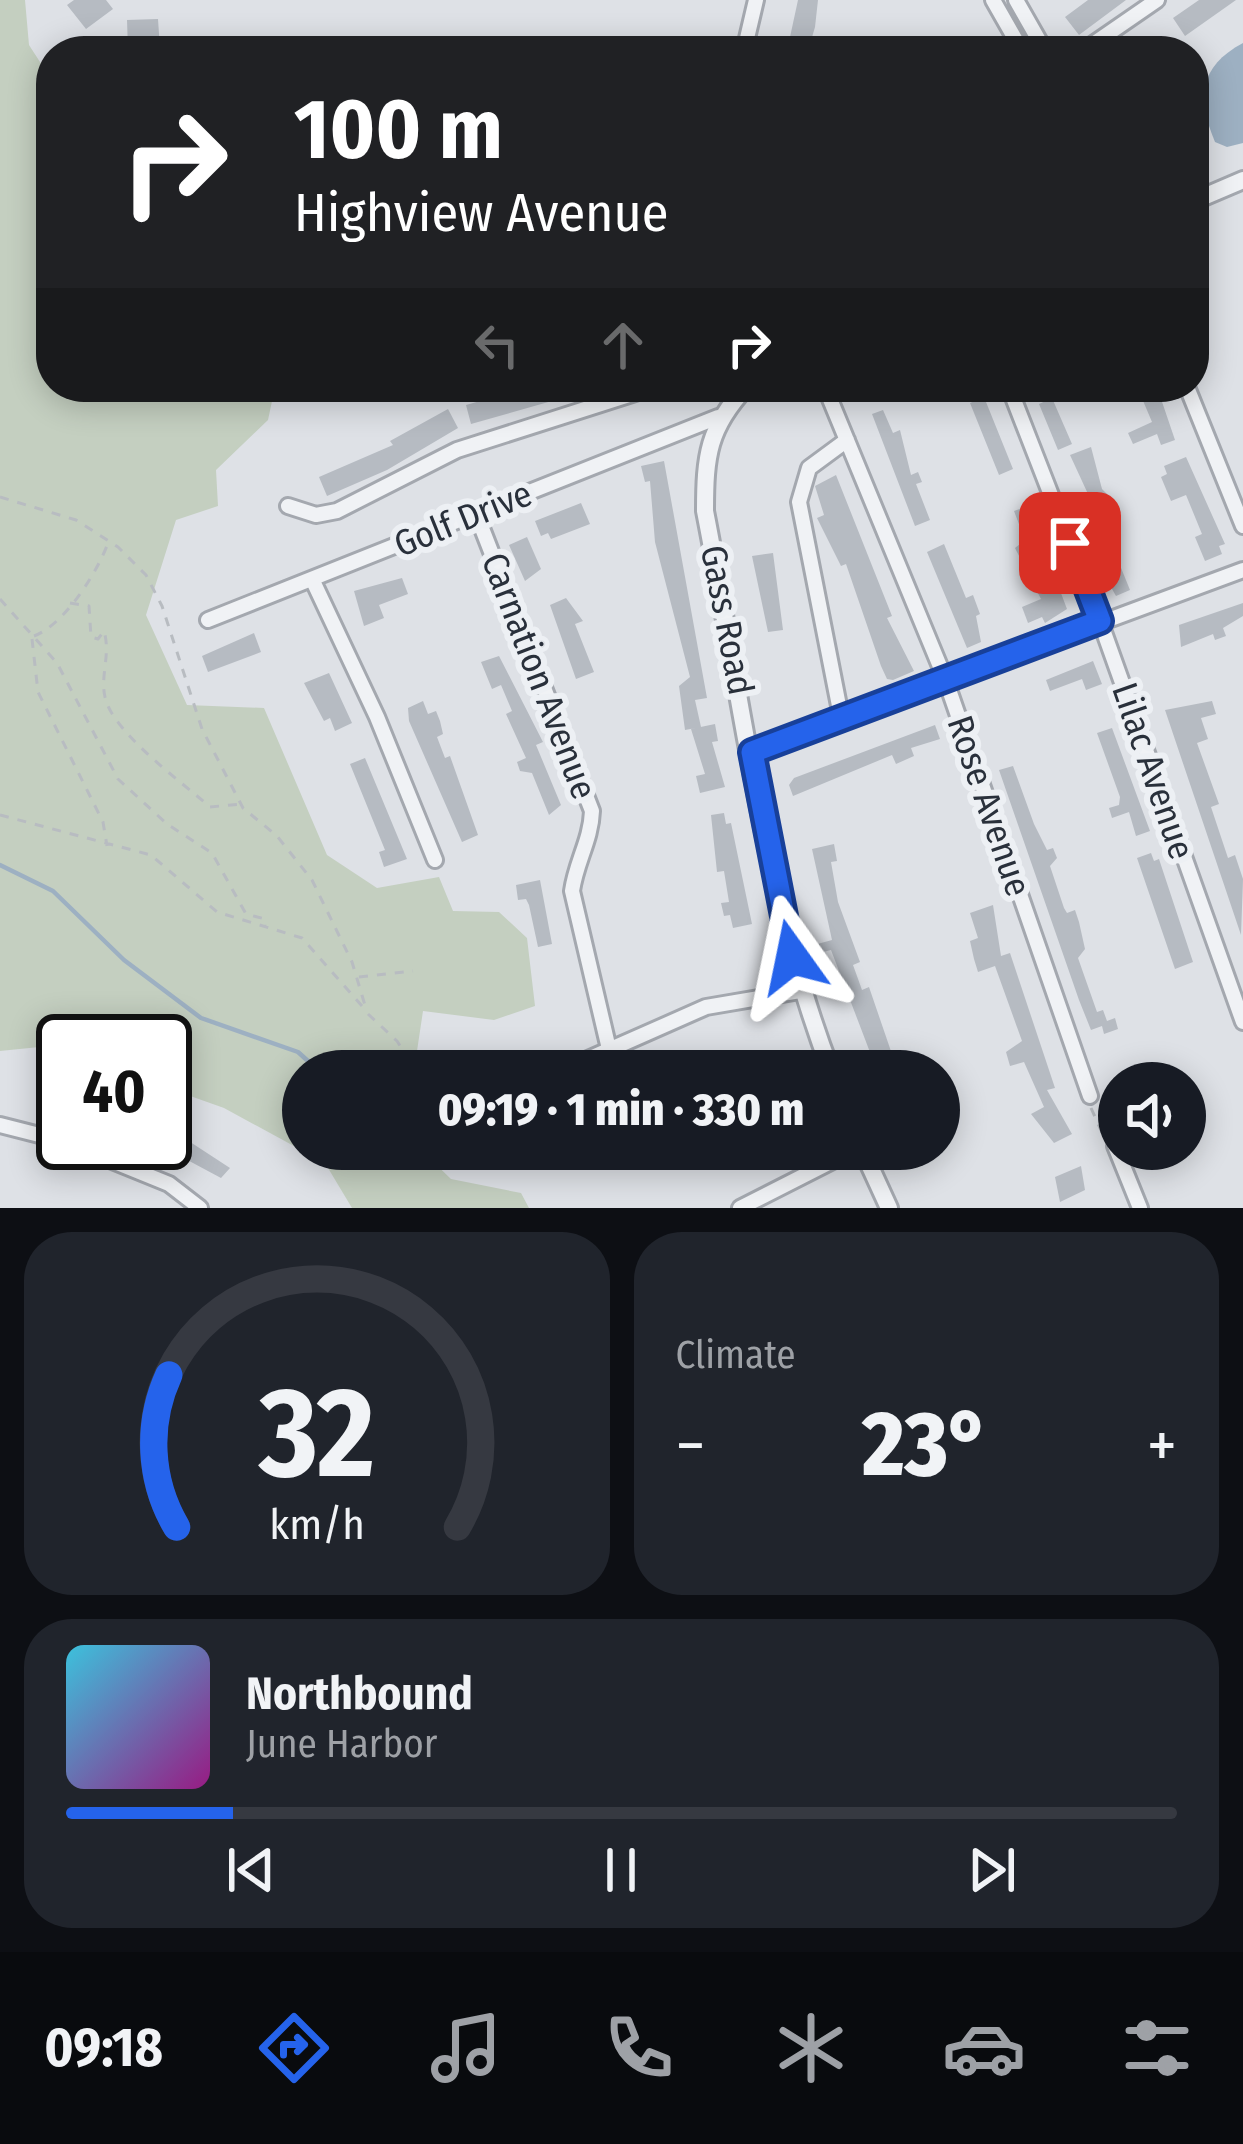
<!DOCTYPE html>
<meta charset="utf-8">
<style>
body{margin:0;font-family:"Fira Sans Condensed",sans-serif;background:#20242c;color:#f1f3f6;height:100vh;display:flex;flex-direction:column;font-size:45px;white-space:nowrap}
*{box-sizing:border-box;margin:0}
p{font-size:39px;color:#9ea1a6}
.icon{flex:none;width:66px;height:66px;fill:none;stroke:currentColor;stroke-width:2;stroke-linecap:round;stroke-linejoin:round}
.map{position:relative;height:1208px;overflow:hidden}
.details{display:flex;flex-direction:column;gap:24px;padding:24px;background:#0d0f14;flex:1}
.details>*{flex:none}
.hud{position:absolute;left:36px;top:36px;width:1173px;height:366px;border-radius:48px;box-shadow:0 6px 30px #0003;background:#202124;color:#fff;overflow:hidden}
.tools{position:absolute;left:1098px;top:1062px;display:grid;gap:24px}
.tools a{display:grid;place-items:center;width:108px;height:108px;border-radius:50%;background:#171b24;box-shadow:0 6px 30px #0003;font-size:60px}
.speed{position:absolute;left:36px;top:1014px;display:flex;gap:24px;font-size:60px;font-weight:700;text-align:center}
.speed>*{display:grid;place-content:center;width:156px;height:156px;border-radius:50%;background:#171b24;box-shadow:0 6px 30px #0003;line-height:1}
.speed .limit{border:6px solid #111;border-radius:18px;background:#fff;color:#111}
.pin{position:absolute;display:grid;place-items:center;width:102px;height:102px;color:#fff;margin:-51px;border-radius:24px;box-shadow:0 6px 18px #0006}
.me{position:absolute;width:132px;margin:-66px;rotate:348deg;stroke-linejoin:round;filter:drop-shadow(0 0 9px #0008)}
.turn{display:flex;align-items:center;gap:42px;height:252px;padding:0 60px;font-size:54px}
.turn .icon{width:156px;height:156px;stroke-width:2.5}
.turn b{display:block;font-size:84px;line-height:102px}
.lanes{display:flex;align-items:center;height:114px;padding:0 60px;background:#0003;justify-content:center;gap:60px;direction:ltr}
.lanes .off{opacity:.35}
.big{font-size:90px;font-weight:800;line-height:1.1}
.details .tile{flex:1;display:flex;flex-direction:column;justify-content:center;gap:18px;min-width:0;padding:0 42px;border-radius:48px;background:#20242c}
.details .dial{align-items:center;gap:0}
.dial svg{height:312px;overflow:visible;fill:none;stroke:#363941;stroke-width:7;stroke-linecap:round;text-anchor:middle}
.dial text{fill:#f1f3f6;stroke:none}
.song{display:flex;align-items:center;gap:36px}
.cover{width:144px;height:144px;border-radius:18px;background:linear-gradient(135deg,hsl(190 70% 55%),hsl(310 70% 35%))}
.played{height:12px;border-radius:6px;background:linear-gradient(90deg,#2563eb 15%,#363941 15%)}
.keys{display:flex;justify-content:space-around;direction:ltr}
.heat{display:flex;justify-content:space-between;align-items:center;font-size:66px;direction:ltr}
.details .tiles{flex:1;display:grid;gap:24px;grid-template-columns:1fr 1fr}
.tile:last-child{grid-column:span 2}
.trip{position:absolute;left:282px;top:1050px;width:678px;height:120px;border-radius:60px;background:#171b24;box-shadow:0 6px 30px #0003;font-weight:800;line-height:120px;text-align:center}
.dock{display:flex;height:192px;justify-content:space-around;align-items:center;background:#090b0e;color:#9ea1a6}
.dock .icon{width:84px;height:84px}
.dock .current{color:#2563eb}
.dock b{font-size:54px;color:#f1f3f6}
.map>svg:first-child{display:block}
</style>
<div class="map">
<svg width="1243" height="1208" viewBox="0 0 1243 1208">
<rect width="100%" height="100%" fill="#dee1e6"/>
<path fill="#c4cfc0" d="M0,0H25L29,45L51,79V387H275L268,420L216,470L218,506L176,520L146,615L187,705L264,708L327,855L377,888L439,877L453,911L499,912L527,938L535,1006L494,1020L423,1011L414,1071H303V1149H420L451,1179L521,1193L529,1208H352L325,1163L224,1108L165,1087V1041H63V1051L49,1046L0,1051Z"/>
<path fill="#9db0c2" d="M1243,43V143L1227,147L1215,142C1197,99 1198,67 1243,43Z"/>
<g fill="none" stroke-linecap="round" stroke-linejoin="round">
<path stroke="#9db0c2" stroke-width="4.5" d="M0,865L53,891L124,960L201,1018L298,1052L319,1071"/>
</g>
<path fill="#b6bbc2" d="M74,0H106L113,9L86,29L67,5Z
M798,0H818L815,27L808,51H787Z
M1088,0H1126L1079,35L1065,17Z
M1199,0H1236L1185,36L1173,18Z
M158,19L160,49L128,50L127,20Z
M529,387H586L587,391L471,424L466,405Z
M1158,390L1175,440L1161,445L1157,434L1133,444L1128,433L1152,422L1141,396Z
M984,397L1013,469L999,475L970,403Z
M1052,398L1072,444L1058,450L1039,404Z
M448,409L458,428L387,470L327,496L319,477L393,445L390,441Z
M883,410L893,433L900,430L911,475L918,472L922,482L916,484L930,520L915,526L872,414Z
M1091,447L1102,489L1111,498L1104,501L1109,525L1104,526L1130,590L1116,596L1094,557L1085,514L1092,512L1088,494L1070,455Z
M1186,457L1225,544L1219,546L1222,554L1205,561L1195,537L1202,534L1186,495L1171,501L1161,477L1167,474L1164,466Z
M664,461L707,698L695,700L701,727L685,730L679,686L690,677L655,542L650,481L645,482L641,466Z
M836,475L892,616L887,618L914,671L893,680L887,679L881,666L846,564L841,566L817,518L824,515L815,486Z
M581,503L590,524L551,539L548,533L541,536L535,521Z
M1028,506L1067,609L1045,623L1042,617L1028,623L1022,607L1041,599L1015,548L1025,540L1014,511Z
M527,537L541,569L525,581L509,545Z
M944,544L966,598L973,595L980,614L976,616L981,642L967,648L927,552Z
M773,553L783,630L768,632L752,556Z
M402,578L408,594L379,605L384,618L364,626L354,591Z
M566,598L583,621L575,624L594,672L576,679L550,605Z
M1243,603V616L1223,628L1226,636L1215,640L1213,634L1181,647L1179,625Z
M254,633L261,652L208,672L202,656Z
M499,656L543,742L536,745L561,805L549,815L532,773L520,771L517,762L526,758L506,714L512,711L501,685L492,689L481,662Z
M1093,661L1102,684L1086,690L1082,679L1050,691L1046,680Z
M329,673L352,723L335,731L330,718L324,721L304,683Z
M423,701L428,714L436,711L440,721L443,734L437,737L445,758L450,756L478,835L462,842L409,721L408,708Z
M1212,701L1216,714L1201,718L1208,739L1197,743L1219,804L1211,807L1228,858L1235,855L1243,879L1241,935L1165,710Z
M715,724L718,741L712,742L725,787L700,793L696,776L705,774L691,729Z
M935,725L940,739L911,748L914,756L896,764L892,755L793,796L789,785L794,778Z
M1112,728L1150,831L1136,836L1129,812L1112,818L1109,808L1119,805L1120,797L1097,733Z
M365,758L407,859L384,867L379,852L385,850L350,764Z
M1013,766L1034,824L1047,850L1053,848L1057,858L1050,866L1064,908L1067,913L1075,910L1079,922L1085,949L1078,958L1097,1012L1103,1010L1107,1021L1115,1018L1118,1029L1104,1034L1102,1026L1091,1030L1079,1000L999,770Z
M724,813L726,824L731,823L752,924L733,928L730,915L724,916L721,903L729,902L724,871L717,872L711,815Z
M834,844L837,861L831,862L838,902L860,962L853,965L862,990L869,987L894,1060L876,1068L831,950L812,955L810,946L832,940L812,849Z
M1151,853L1154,861L1159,859L1193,962L1175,969L1137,858Z
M540,880L552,944L538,947L529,905L526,899L518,900L516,885Z
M993,905L1001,956L1010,953L1055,1088L1047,1090L1072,1134L1054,1143L1031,1114L1044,1107L1024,1062L1010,1066L1006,1052L1022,1041L995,966L978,972L974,959L970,941L978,938L970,913Z
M174,1117L188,1125L181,1136L230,1168L221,1178L165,1148Z
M1081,1166L1085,1190L1060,1202L1055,1177Z"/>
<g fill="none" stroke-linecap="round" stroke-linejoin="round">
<g stroke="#a4a8af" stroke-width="20">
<path id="minor" d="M993,0L1022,51
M1016,0L1045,51
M744,51L756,0
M1083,51L1157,0
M825,387L946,681L1090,1096
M1009,387L1100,621L1243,1022
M1187,387L1243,526
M288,506L316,515L337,511L457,450L654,387
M476,513L592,811C591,840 576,862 572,891L609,1049
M313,581L377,717L435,860
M208,620L718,417
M842,721L799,502L809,468L847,440
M752,752L1243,570
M561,1071L706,1007L800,991
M0,1125L63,1141
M68,1143L169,1184L200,1208
M1115,1146L1140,1208
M740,1208L856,1149"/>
</g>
<g stroke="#a4a8af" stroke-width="22">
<path id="tertiary" d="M1194,201L1243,180
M746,387C708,428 705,456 705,511C741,694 764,898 831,1071
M862,1149L889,1208"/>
</g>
<path stroke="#b8bcc1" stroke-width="3" stroke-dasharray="9 9" stroke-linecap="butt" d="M0,497L76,520L118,547L146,575L162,606L202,729L243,808L277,836L312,880L352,962L367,1012
M0,599L57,663L118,779L167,824L212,853L246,914L265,919V926
M70,603L89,606L91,637L98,639L104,631C111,654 100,676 105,697C112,732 183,783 210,807L241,804
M34,636C64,625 97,573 108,543
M32,639L38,692L103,822L107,846
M0,815L151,855L217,912L302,938L362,1006
M359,977L413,971
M368,1014L397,1041L416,1071
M1091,1108L1104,1137"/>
<use href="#minor" stroke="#f0f2f5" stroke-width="14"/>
<use href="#tertiary" stroke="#f0f2f5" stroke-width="16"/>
</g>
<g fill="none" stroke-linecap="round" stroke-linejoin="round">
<g stroke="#184099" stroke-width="30">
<path id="route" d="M792,957L752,752L1100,621L1070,543"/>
</g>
<use href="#route" stroke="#2563eb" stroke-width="21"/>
</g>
<g text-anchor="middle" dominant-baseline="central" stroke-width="12" stroke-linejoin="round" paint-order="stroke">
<g font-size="36" fill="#29303b" stroke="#edf0f4">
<text transform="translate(463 519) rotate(-22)">Golf Drive</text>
<text transform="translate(727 620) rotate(79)">Gass Road</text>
<text transform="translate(539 676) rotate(69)">Carnation Avenue</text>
<text transform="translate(1153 771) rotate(71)">Lilac Avenue</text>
<text transform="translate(989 806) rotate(71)">Rose Avenue</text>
</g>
</g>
</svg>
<div class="tools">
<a><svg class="icon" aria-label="sound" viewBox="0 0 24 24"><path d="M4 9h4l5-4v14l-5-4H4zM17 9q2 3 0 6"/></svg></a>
</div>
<div class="speed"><div class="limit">40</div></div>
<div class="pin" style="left:1070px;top:543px;background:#d93025"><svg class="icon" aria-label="arrive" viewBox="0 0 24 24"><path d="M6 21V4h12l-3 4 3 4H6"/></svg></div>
<svg class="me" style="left:792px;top:957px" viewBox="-20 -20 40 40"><path d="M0-17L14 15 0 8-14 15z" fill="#2563eb" stroke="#fff" stroke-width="4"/></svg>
<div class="trip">09:19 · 1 min · 330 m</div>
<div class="hud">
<div class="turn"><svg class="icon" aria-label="right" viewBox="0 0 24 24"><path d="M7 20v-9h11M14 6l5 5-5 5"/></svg><div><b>100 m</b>Highview Avenue</div></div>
<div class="lanes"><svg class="icon off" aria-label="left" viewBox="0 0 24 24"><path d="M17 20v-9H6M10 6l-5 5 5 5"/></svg><svg class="icon off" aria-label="ahead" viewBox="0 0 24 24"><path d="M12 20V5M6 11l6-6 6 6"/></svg><svg class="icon" aria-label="right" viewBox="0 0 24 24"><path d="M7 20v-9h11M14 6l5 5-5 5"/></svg></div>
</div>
</div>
<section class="details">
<div class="tiles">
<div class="tile dial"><svg viewBox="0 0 100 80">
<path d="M14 69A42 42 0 1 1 86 69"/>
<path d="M14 69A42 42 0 0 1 12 30" stroke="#2563eb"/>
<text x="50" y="56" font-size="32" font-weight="700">32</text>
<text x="50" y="72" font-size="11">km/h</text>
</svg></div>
<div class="tile"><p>Climate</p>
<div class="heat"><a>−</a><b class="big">23°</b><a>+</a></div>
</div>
<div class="tile">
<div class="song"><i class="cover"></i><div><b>Northbound</b><p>June Harbor</p></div></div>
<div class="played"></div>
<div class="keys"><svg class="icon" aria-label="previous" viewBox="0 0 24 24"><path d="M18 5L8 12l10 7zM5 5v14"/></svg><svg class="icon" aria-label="pause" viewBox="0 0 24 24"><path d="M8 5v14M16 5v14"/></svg><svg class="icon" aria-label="next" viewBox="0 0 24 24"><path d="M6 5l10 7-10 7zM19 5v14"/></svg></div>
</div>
</div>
</section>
<nav class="dock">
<b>09:18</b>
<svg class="icon current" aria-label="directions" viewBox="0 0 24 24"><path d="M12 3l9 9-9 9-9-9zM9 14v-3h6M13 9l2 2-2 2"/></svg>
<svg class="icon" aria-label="music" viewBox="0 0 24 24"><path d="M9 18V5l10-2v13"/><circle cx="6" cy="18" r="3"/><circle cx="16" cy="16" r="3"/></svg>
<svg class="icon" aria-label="phone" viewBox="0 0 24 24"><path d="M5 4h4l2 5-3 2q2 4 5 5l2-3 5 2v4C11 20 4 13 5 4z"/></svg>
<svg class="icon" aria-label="climate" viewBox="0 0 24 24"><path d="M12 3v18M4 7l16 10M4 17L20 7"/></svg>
<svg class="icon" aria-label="car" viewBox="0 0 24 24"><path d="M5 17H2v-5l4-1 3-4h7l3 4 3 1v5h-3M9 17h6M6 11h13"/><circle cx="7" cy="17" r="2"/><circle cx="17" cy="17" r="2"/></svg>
<svg class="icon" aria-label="filters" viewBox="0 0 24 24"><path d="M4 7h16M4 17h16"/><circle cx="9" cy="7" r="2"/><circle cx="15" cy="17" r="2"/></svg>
</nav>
